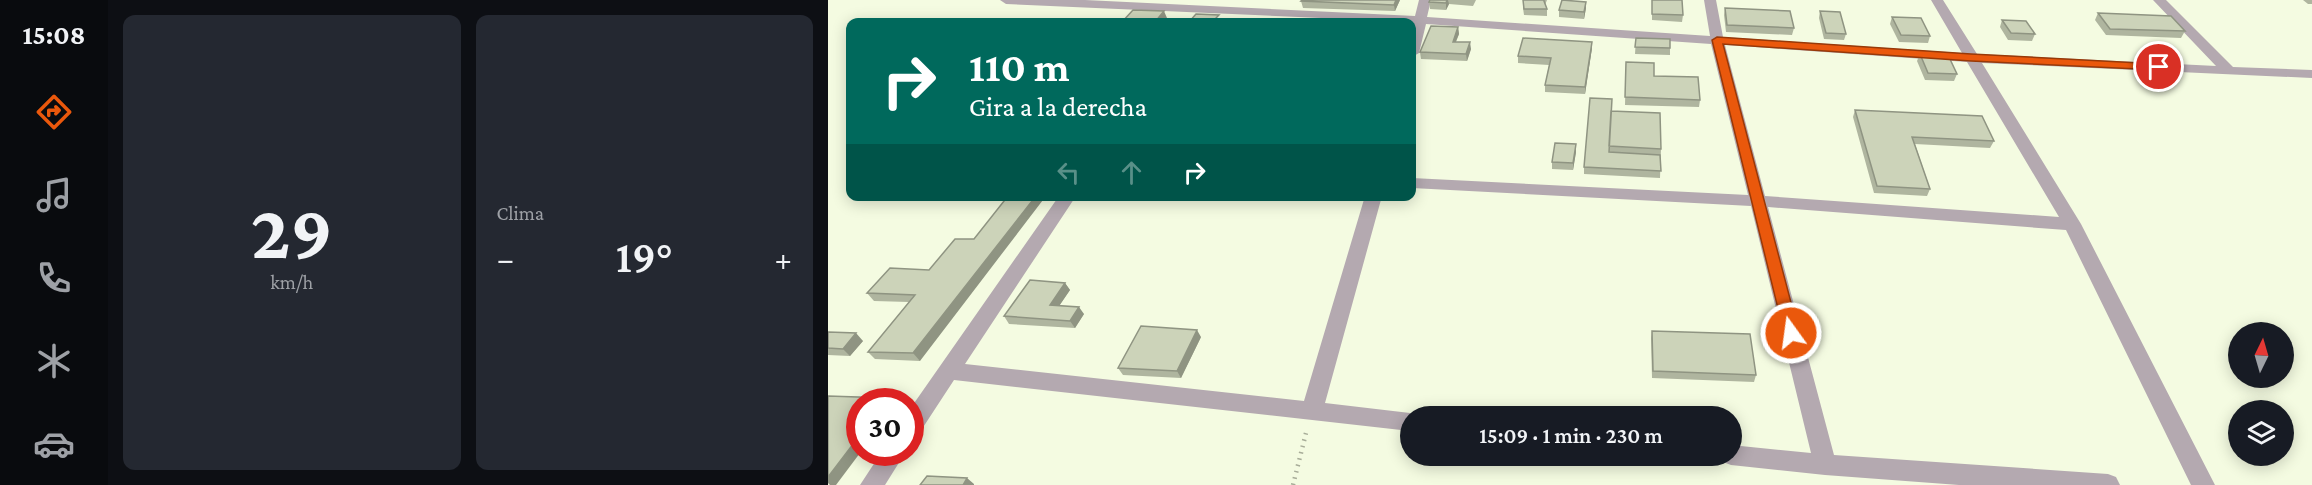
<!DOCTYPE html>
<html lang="es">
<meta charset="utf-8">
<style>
body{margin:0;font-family:"Crimson Pro",serif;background:#242831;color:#f1f3f6;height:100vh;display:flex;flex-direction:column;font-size:22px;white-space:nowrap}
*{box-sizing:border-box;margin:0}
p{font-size:20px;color:#9ea1a6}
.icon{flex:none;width:33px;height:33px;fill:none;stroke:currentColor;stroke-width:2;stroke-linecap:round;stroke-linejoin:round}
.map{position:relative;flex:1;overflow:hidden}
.panel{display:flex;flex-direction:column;gap:15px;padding:15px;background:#0d0f14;width:720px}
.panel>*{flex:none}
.hud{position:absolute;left:18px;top:18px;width:570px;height:183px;border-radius:12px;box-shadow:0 3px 15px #0003;background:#00695c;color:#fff;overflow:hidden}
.needle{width:39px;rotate:5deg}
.buttons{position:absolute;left:1400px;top:322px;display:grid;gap:12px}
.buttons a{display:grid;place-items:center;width:66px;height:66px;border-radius:50%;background:#171b24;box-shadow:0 3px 15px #0003;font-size:30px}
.speed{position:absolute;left:18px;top:388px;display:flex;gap:12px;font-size:30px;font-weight:700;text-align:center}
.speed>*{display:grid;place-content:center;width:78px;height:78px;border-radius:50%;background:#171b24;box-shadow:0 3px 15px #0003;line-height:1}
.speed .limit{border:9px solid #d22;background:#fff;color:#111}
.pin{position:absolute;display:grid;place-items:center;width:51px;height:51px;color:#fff;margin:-26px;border:3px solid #fff;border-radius:50%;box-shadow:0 2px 6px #0007}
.me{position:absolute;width:66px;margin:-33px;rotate:346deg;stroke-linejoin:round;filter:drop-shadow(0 0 4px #0008)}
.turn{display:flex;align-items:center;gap:21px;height:126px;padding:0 24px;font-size:27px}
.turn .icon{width:78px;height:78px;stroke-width:2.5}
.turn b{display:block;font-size:42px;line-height:51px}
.lanes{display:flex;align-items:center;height:57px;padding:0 24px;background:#0003;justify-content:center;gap:30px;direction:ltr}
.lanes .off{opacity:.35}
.big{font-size:45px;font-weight:600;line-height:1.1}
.panel .tile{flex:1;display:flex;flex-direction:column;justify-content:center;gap:9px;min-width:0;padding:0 21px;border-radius:12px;background:#242831}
.panel .dial{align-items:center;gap:0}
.dial b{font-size:78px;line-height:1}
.heat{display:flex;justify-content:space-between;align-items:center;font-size:33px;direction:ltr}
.panel .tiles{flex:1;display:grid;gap:15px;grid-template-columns:repeat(2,1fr)}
.trip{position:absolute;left:572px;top:406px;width:342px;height:60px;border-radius:30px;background:#171b24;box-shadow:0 3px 15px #0003;font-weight:600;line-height:60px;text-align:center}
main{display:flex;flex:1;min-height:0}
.tabs{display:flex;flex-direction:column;width:108px;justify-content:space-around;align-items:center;background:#090b0e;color:#9ea1a6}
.tabs .icon{width:42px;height:42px}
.tabs .selected{color:#ea580c}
.tabs b{font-size:27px;color:#f1f3f6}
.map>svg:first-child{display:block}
</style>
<main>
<nav class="tabs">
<b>15:08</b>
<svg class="icon selected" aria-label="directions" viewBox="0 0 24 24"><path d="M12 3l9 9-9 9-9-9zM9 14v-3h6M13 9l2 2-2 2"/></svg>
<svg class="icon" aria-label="music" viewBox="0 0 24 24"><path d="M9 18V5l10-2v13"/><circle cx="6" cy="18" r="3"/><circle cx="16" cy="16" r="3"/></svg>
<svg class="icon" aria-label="phone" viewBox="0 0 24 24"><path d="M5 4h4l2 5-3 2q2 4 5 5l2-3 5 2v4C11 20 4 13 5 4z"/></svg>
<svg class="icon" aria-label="climate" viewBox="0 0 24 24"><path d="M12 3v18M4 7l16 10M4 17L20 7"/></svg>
<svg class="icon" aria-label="car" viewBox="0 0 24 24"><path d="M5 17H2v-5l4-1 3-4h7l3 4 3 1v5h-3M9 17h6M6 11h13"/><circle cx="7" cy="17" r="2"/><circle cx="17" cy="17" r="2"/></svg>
</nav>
<section class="panel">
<div class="tiles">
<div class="tile dial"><b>29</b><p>km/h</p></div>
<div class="tile"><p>Clima</p>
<div class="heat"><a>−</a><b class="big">19°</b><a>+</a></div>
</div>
</div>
</section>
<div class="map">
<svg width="1484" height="485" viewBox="0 0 1484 485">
<rect width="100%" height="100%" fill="#f4fbe1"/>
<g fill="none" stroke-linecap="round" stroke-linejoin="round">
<path stroke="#a8ad99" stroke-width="4.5" stroke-dasharray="1.5 5" stroke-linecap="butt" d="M465,485L478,433"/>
<path fill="#b4a9b0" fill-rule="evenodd" d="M172,0H257L587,16L591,0H603L599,17L882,36L876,0H888L895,37L1134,53L1103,0H1115L1149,54L1388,66L1325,0H1338L1405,67L1484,70V78L1154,63L1253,224L1387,485H1363L1238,230L940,207L1006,455L1280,474L1288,477L1292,485H1131L997,475L903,465L895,462L892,456H903V445L983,453L923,206L584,188V178L920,195L883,44L598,24L591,53L584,57V22L178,4ZM897,45L1139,62L1231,217L937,196Z
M231,196H248L137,364L476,401L537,196H554L497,403L582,413L591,417H582V431L126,380L90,435L82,437V409Z
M53,453H77L57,485H32Z"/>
</g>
<path fill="#afb59f" d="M572,0L567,11L475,8L473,1Z
M602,0H648L645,6L621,4L618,10L602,9L601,2Z
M695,0H719L717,5L719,9V16L696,15L695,8Z
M824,0L855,15L854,22L824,20Z
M1475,0H1484V4H1480Z
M758,8L756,19L731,17V10Z
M897,8L966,28L964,35L898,32L896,15Z
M992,11L1018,34L1016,40L996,39L991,18Z
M1270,13L1357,31L1353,38L1278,35L1267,20Z
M1064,17L1102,36L1100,43L1071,42L1062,24Z
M1174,20L1207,34L1204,41L1180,40L1172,27Z
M630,27L631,34L628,42L643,49L639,61L593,59L592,52Z
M808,38L842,48V55L807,54Z
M764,48L757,94L717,92V85L721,65L690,63V56Z
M1092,54L1129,74L1126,81L1097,80L1089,61Z
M798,62L872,100L871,107L797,105Z
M1027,110L1166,141L1162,148L1087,144L1102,189L1099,196L1046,193L1025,117Z
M784,111L833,149L832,178L756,174V167Z
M748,152L745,170L724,169V162Z
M101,270L92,361L47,359L40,352L81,302L46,301L39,293Z
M237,283L242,290L231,306L256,314L247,328L181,324L176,316Z
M824,331L928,375L926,382L824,378L823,338Z
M0,332L35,341L22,356L0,355Z
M373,337L353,378L295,375L290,368Z"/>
<path fill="#8f9482" d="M568,0H572L567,11L566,5Z
M619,0H620L621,4L618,10V3Z
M758,2V8L756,19V12Z
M336,11L339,18L335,22H327Z
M630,27L631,34L625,48V42Z
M642,42L643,49L639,61L638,54Z
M764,42V48L757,94V87Z
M748,144V152L745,170V163Z
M208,196H218L92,361L85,353Z
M237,283L242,290L227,312L222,305Z
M251,307L256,314L247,328L242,321Z
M369,330L373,337L353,378L349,371Z
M28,333L35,341L22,356L15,349Z
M32,435V453L8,485H2L0,483V477Z
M139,478L146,484V485H135Z"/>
<path fill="#ccd3b9" stroke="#8f9482" stroke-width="1.5" d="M474,0H568L566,5L473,1Z
M602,0H619L618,3L601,2Z
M695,0H716V1L719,9H696Z
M734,0L758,2L756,12L731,10Z
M824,0H854L855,15L824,14Z
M897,8L962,11L966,28L899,25Z
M305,10L336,11L327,22H294Z
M992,11L1012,12L1018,34L998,33Z
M1270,13L1343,16L1357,31L1282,29Z
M368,14L391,15L387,19L403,20L401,22H361Z
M1064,17L1093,18L1102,36L1073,35Z
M1174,20L1198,21L1207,34L1183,33Z
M603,26L630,27L625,42H642L638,54L592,52Z
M695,38L764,42L757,87L717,85L723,58L690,56Z
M808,38L842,39V48L807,47Z
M1092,54L1120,55L1129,74L1100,73Z
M798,62L826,63V76L870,77L872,100L797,97Z
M762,98L784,99L781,152L832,155L833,171L756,167Z
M1027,110L1154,116L1166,141L1084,137L1102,189L1049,186Z
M783,111L832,113L833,149L781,146Z
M727,143L748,144L745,163L724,162Z
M180,196H208L85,353L40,352L87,295L39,293L62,268L101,270L127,239H146Z
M202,280L237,283L222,305L251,307L242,321L176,316Z
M313,326L369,330L349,371L290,368Z
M824,331L922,334L928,375L825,371Z
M0,332L28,333L15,349L0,348Z
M0,396L59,398L56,402H32V435L0,477Z
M99,476L139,478L135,485H92Z"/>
<path fill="#ea580c" stroke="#983908" stroke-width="1.5" d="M889,37L1143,54L1331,64L1336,67L1331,70L1143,61L895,44L971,333L969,337H958L956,333L884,40Z"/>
</svg>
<div class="buttons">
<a><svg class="needle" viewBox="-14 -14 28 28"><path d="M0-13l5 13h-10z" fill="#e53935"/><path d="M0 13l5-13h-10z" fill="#9ea1a6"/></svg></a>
<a><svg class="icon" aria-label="layers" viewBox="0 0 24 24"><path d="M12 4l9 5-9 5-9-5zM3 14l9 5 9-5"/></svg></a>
</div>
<div class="speed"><div class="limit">30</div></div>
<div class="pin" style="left:1331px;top:67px;background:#d93025"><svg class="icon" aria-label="arrive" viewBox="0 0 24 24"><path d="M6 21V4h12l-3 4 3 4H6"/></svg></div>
<svg class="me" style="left:963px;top:333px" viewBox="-20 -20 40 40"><circle r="17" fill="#ea580c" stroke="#fff" stroke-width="3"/><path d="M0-11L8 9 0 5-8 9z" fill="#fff"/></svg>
<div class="trip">15:09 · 1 min · 230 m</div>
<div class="hud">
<div class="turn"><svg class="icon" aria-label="right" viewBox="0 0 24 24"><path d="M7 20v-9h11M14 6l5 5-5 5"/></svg><div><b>110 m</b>Gira a la derecha</div></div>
<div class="lanes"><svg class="icon off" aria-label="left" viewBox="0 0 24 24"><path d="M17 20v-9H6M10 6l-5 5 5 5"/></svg><svg class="icon off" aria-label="ahead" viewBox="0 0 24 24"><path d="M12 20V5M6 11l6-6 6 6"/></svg><svg class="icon" aria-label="right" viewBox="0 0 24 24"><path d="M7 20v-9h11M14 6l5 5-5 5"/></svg></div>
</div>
</div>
</main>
